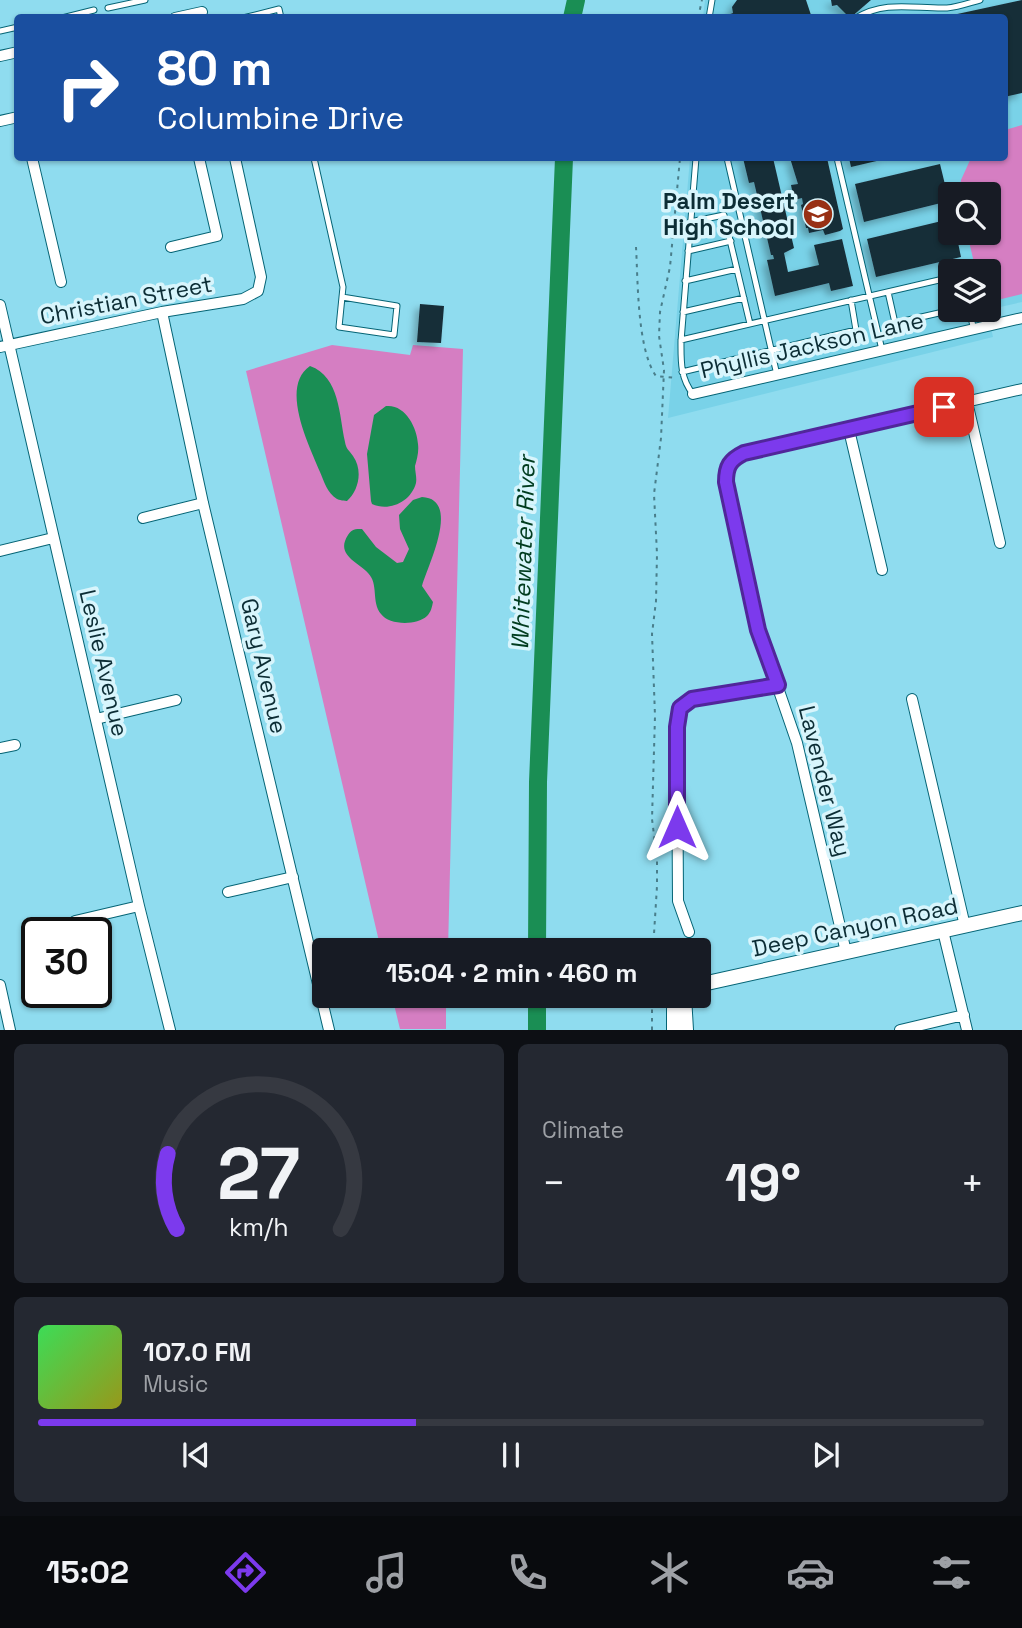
<!DOCTYPE html>
<meta charset="utf-8">
<style>
body{margin:0;font-family:"Space Grotesk",sans-serif;background:#242831;color:#f1f3f6;height:100vh;display:flex;flex-direction:column;font-size:26px;white-space:nowrap}
*{box-sizing:border-box;margin:0}
p{font-size:23px;color:#9ea1a6}
.icon{flex:none;width:38px;height:38px;fill:none;stroke:currentColor;stroke-width:2;stroke-linecap:round;stroke-linejoin:round}
.map{position:relative;height:1030px;overflow:hidden}
.side{display:flex;flex-direction:column;gap:14px;padding:14px;background:#0d0f14;flex:1}
.side>*{flex:none}
.banner{position:absolute;left:14px;top:14px;width:994px;height:147px;border-radius:7px;box-shadow:0 2px 5px #0004;background:#1a4fa0;color:#fff;overflow:hidden}
.fabs{position:absolute;left:938px;top:182px;display:grid;gap:14px}
.fabs a{display:grid;place-items:center;width:63px;height:63px;border-radius:7px;background:#171b24;box-shadow:0 2px 5px #0004;font-size:35px}
.speed{position:absolute;left:21px;top:917px;display:flex;gap:14px;font-size:35px;font-weight:700;text-align:center}
.speed>*{display:grid;place-content:center;width:91px;height:91px;border-radius:50%;background:#171b24;box-shadow:0 2px 5px #0004;line-height:1}
.speed .limit{border:4px solid #111;border-radius:10px;background:#fff;color:#111}
.pin{position:absolute;display:grid;place-items:center;width:60px;height:60px;color:#fff;margin:-30px;border-radius:14px;box-shadow:0 4px 10px #0006}
.me{position:absolute;width:77px;margin:-38px;rotate:0deg;stroke-linejoin:round;filter:drop-shadow(0 0 5px #0008)}
.turn{display:flex;align-items:center;gap:24px;height:147px;padding:0 28px;font-size:32px}
.turn .icon{width:91px;height:91px;stroke-width:2.5}
.turn b{display:block;font-size:49px;line-height:60px}
.big{font-size:52px;font-weight:700;line-height:1.1}
.side .card{flex:1;display:flex;flex-direction:column;justify-content:center;gap:10px;min-width:0;padding:0 24px;border-radius:10px;background:#242831}
.side .dial{align-items:center;gap:0}
.dial svg{height:182px;overflow:visible;fill:none;stroke:#363941;stroke-width:7;stroke-linecap:round;text-anchor:middle}
.dial text{fill:#f1f3f6;stroke:none}
.song{display:flex;align-items:center;gap:21px}
.cover{width:84px;height:84px;border-radius:10px;background:linear-gradient(135deg,hsl(130 70% 55%),hsl(60 70% 35%))}
.played{height:7px;border-radius:4px;background:linear-gradient(90deg,#7c3aed 40%,#363941 40%)}
.keys{display:flex;justify-content:space-around;direction:ltr}
.heat{display:flex;justify-content:space-between;align-items:center;font-size:38px;direction:ltr}
.side .tiles{flex:1;display:grid;gap:14px;grid-template-columns:1fr 1fr}
.card:last-child{grid-column:span 2}
.trip{position:absolute;left:312px;top:938px;width:399px;height:70px;border-radius:7px;background:#171b24;box-shadow:0 2px 5px #0004;font-weight:700;line-height:70px;text-align:center}
.tab-bar{display:flex;height:112px;justify-content:space-around;align-items:center;background:#090b0e;color:#9ea1a6}
.tab-bar .icon{width:49px;height:49px}
.tab-bar .on{color:#7c3aed}
.tab-bar b{font-size:32px;color:#f1f3f6}
.map>svg:first-child{display:block}
</style>
<div class="map">
<svg width="1022" height="1030" viewBox="0 0 1022 1030">
<defs>
<filter id="shadow"><feDropShadow dx="-4.5" dy="4.5" stdDeviation="3.5" flood-color="#0004"/></filter>
</defs>
<rect width="100%" height="100%" fill="#8fdcef"/>
<path fill="#79d2e8" fill-rule="evenodd" d="M705,0H1022V302L987,310L993,337L668,418L690,158H1004V18L703,17ZM950,194H989V233H950ZM950,271H989V310H950Z"/>
<path fill="#d57ec2" d="M1022,125V294L989,302V271H976L967,233H989V194H960L961,180L971,158H1004L1005,130Z
M332,345L410,355L413,345L463,349L448,950H381L246,371Z
M392,996H446V1029H400Z"/>
<path fill="#1a8e54" d="M310,366C340,377 339,415 345,442C346,449 349,450 353,456C363,470 359,490 347,501C346,501 338,500 337,499C327,493 324,481 320,472C310,447 279,387 310,366Z
M386,406C405,404 417,427 418,444C419,452 417,459 415,466C415,472 417,477 416,483C411,502 389,512 372,504L371,501L367,454L374,415Z
M422,497C462,499 427,567 422,586L433,602C432,607 431,612 427,616C416,626 389,625 381,614C371,602 379,584 368,573C358,562 335,555 348,535C352,529 355,529 362,529L376,547L397,563L403,562L409,549L400,529L399,515L413,500Z"/>
<g fill="none" stroke-linecap="round" stroke-linejoin="round">
<path stroke="#1a8e54" stroke-width="18" d="M572,18L576,0
M537,950L538,782L564,158
M537,1030V996"/>
</g>
<path fill="#192d38" filter="url(#shadow)" d="M737,0H806L812,18H720L733,13L732,7Z
M831,0H871L850,18L837,5L832,6Z
M1022,0V93L1004,97V18L948,16Z
M743,158H773L794,248L784,253L788,272L819,265L814,245L842,239L853,286L831,291L829,283L775,296L767,260L774,259L773,255H771L754,182L749,183Z
M790,158H827L843,229L840,231L825,235L823,230L809,233L808,228H806L801,205L803,204L802,198L794,200L791,185L798,184Z
M849,158H885V159L851,167Z
M940,164L949,201L864,222L855,184Z
M950,219V233H956L961,257L876,277L867,239Z
M420,304L444,306L441,343L417,342Z"/>
<g fill="none" stroke-linecap="round" stroke-linejoin="round">
<g stroke="#056475" stroke-width="7">
<path id="service" d="M108,8L145,0
M62,18L94,10
M243,18L279,9L281,18
M709,18L712,0
M856,18C886,0 914,9 947,8C958,7 969,3 980,0
M0,31L18,27
M314,158L343,287L339,327L394,335L397,306L342,297
M727,158L777,375
M837,158L882,350
M690,222L724,215L750,324
M688,251L731,241
M685,281L737,269
M888,292L895,323L952,310
M969,310L974,330
M683,312L744,298
M681,340L939,280L950,281
M682,372L856,330L851,300
M693,394C680,378 681,360 681,341L696,158"/>
</g>
<g stroke="#056475" stroke-width="12">
<path id="minor" d="M175,18L202,12
M0,56L18,52
M0,121L18,117
M32,158L61,282
M171,247L217,236L199,158
M0,305L139,906L170,1030
M162,312L203,503L329,1030
M0,347L162,312L243,299L258,291L261,277L235,158
M693,394L1022,318
M967,402L1000,543
M849,430L882,570
M143,518L203,503
M0,551L53,538
M912,699L965,926
M96,719L176,700
M0,748L15,745
M228,892L293,877
M75,921L139,906
M943,931L967,1030
M689,932L678,901L677,727L680,708L692,699L778,685
M846,952L797,743L758,630L726,482C726,466 730,460 744,453L1022,389
M0,985L10,1030
M900,1030L964,1015"/>
</g>
<g stroke="#056475" stroke-width="16">
<path id="tertiary" d="M698,985L1022,913
M684,996L686,1030
M674,1030V1009L683,996"/>
</g>
<path stroke="#497e8b" stroke-width="2" stroke-dasharray="3.5 5" stroke-linecap="butt" d="M698,18L702,0
M636,247C638,281 637,349 656,376L676,378
M653,950L657,886V859L652,819L655,716L652,634L656,601L657,554L654,494L661,438L664,370L659,336L660,312L670,267L680,158
M652,1030V996"/>
<use href="#service" stroke="#fff" stroke-width="5"/>
<use href="#minor" stroke="#fff" stroke-width="10"/>
<use href="#tertiary" stroke="#fff" stroke-width="14"/>
</g>
<g fill="none" stroke-linecap="round" stroke-linejoin="round">
<g stroke="#51269a" stroke-width="18">
<path id="route" d="M677,827V727L680,708L692,699L778,685L758,630L726,482C726,466 730,460 744,453L944,407"/>
</g>
<use href="#route" stroke="#7c3aed" stroke-width="12"/>
</g>
<defs>
<g id="school-disc" transform="scale(1.575)"><circle r="9.5" fill="#983014" stroke="#d8f5fc"/><path d="M0-5L7-2L0 1L-7-2ZM-4 1L0 2.5L4 1V4Q0 6-4 4Z" fill="#fff"/></g>
</defs>
<g fill-rule="evenodd">
<use href="#school-disc" x="818" y="214"/>
</g>
<g text-anchor="middle" dominant-baseline="central" stroke-width="7" stroke-linejoin="round" paint-order="stroke">
<g font-size="23" font-weight="bold" fill="#0c2d35" stroke="#d8f5fc" text-anchor="end">
<text x="795" y="201">Palm Desert<tspan x="795" dy="26">High School</tspan></text>
</g>
<g font-size="23" fill="#0c2d35" stroke="#d8f5fc">
<text transform="translate(126 300) rotate(-11)">Christian Street</text>
<text transform="translate(812 345) rotate(-13)">Phyllis Jackson Lane</text>
<text transform="translate(104 663) rotate(77)">Leslie Avenue</text>
<text transform="translate(264 666) rotate(77)">Gary Avenue</text>
<text transform="translate(825 781) rotate(76)">Lavender Way</text>
<text transform="translate(855 927) rotate(-12)">Deep Canyon Road</text>
</g>
<g font-size="24" font-style="italic" fill="#003c1f" stroke="#d8f5fc">
<text transform="translate(523 553) rotate(-88)">Whitewater River</text>
</g>
</g>
</svg>
<div class="fabs">
<a><svg class="icon" aria-label="search" viewBox="0 0 24 24"><circle cx="10" cy="10" r="6"/><path d="M15 15l6 6"/></svg></a>
<a><svg class="icon" aria-label="layers" viewBox="0 0 24 24"><path d="M12 4l9 5-9 5-9-5zM3 14l9 5 9-5"/></svg></a>
</div>
<div class="speed"><div class="limit">30</div></div>
<div class="pin" style="left:944px;top:407px;background:#d93025"><svg class="icon" aria-label="arrive" viewBox="0 0 24 24"><path d="M6 21V4h12l-3 4 3 4H6"/></svg></div>
<svg class="me" style="left:677px;top:827px" viewBox="-20 -20 40 40"><path d="M0-17L14 15 0 8-14 15z" fill="#7c3aed" stroke="#fff" stroke-width="4"/></svg>
<div class="trip">15:04 · 2 min · 460 m</div>
<div class="banner">
<div class="turn"><svg class="icon" aria-label="right" viewBox="0 0 24 24"><path d="M7 20v-9h11M14 6l5 5-5 5"/></svg><div><b>80 m</b>Columbine Drive</div></div>
</div>
</div>
<section class="side">
<div class="tiles">
<div class="card dial"><svg viewBox="0 0 100 80">
<path d="M14 69A42 42 0 1 1 86 69"/>
<path d="M14 69A42 42 0 0 1 10 36" stroke="#7c3aed"/>
<text x="50" y="56" font-size="32" font-weight="700">27</text>
<text x="50" y="72" font-size="11">km/h</text>
</svg></div>
<div class="card"><p>Climate</p>
<div class="heat"><a>−</a><b class="big">19°</b><a>+</a></div>
</div>
<div class="card">
<div class="song"><i class="cover"></i><div><b>107.0 FM</b><p>Music</p></div></div>
<div class="played"></div>
<div class="keys"><svg class="icon" aria-label="previous" viewBox="0 0 24 24"><path d="M18 5L8 12l10 7zM5 5v14"/></svg><svg class="icon" aria-label="pause" viewBox="0 0 24 24"><path d="M8 5v14M16 5v14"/></svg><svg class="icon" aria-label="next" viewBox="0 0 24 24"><path d="M6 5l10 7-10 7zM19 5v14"/></svg></div>
</div>
</div>
</section>
<nav class="tab-bar">
<b>15:02</b>
<svg class="icon on" aria-label="directions" viewBox="0 0 24 24"><path d="M12 3l9 9-9 9-9-9zM9 14v-3h6M13 9l2 2-2 2"/></svg>
<svg class="icon" aria-label="music" viewBox="0 0 24 24"><path d="M9 18V5l10-2v13"/><circle cx="6" cy="18" r="3"/><circle cx="16" cy="16" r="3"/></svg>
<svg class="icon" aria-label="phone" viewBox="0 0 24 24"><path d="M5 4h4l2 5-3 2q2 4 5 5l2-3 5 2v4C11 20 4 13 5 4z"/></svg>
<svg class="icon" aria-label="climate" viewBox="0 0 24 24"><path d="M12 3v18M4 7l16 10M4 17L20 7"/></svg>
<svg class="icon" aria-label="car" viewBox="0 0 24 24"><path d="M5 17H2v-5l4-1 3-4h7l3 4 3 1v5h-3M9 17h6M6 11h13"/><circle cx="7" cy="17" r="2"/><circle cx="17" cy="17" r="2"/></svg>
<svg class="icon" aria-label="filters" viewBox="0 0 24 24"><path d="M4 7h16M4 17h16"/><circle cx="9" cy="7" r="2"/><circle cx="15" cy="17" r="2"/></svg>
</nav>
